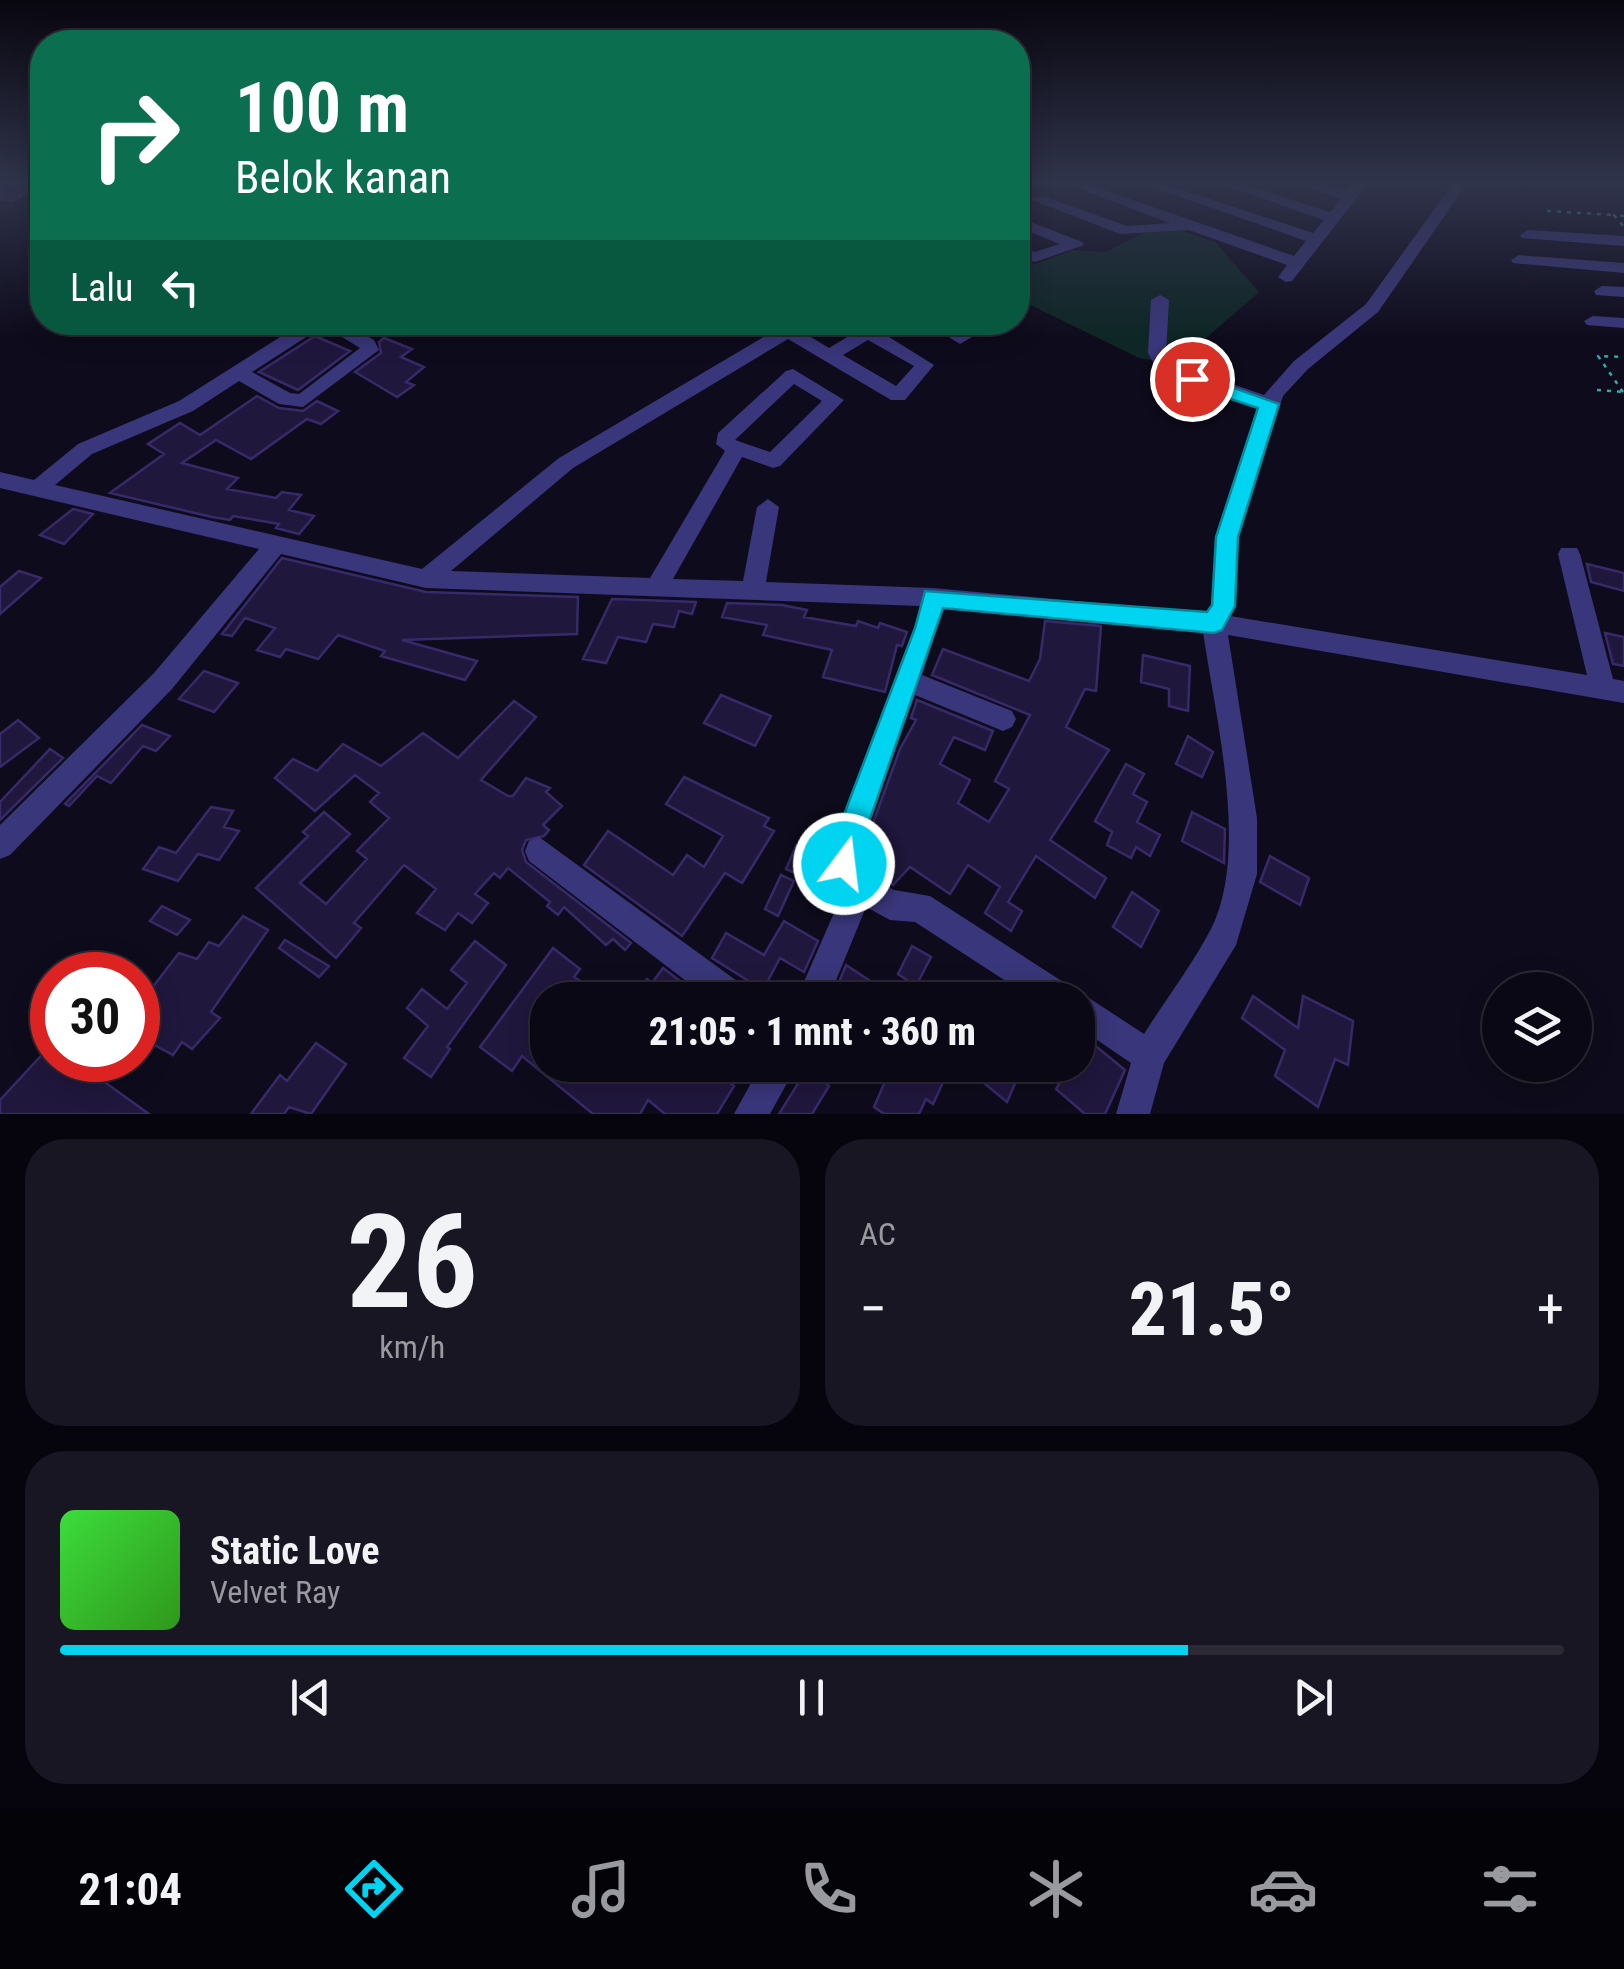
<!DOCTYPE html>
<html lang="id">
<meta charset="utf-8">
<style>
body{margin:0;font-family:"Roboto Condensed",sans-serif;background:#181622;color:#f1f3f6;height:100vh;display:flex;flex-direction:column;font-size:38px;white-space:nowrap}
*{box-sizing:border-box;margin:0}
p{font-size:32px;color:#999aa0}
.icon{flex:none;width:55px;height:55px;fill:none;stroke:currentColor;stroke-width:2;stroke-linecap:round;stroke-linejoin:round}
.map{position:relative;height:1114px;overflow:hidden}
.sheet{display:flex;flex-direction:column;gap:25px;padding:25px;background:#06040c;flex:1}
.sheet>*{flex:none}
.hud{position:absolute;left:30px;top:30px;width:1000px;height:305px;border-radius:40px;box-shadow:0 5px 25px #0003,0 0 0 2px #2a2934;background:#0b6e4f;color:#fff;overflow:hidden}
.buttons{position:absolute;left:1482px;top:972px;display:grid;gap:20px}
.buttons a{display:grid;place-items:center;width:110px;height:110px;border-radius:50%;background:#0a0815;box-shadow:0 5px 25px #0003,0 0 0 2px #2a2934;font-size:50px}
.speed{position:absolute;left:30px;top:952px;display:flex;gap:20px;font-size:50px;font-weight:700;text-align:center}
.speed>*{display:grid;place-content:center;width:130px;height:130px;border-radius:50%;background:#0a0815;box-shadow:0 5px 25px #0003,0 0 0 2px #2a2934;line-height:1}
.speed .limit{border:15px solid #d22;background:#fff;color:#111}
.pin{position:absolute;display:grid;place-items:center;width:85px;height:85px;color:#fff;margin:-42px;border:5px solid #fff;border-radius:50%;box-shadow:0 2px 10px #0007}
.me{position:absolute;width:110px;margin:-55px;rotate:15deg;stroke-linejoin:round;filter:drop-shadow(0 0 8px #0008)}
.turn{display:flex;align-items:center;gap:35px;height:210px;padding:0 40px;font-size:45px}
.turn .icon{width:130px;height:130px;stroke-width:2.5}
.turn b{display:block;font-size:70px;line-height:85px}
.then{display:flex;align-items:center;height:95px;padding:0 40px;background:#0003;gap:20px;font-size:38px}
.big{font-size:75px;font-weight:800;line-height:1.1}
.sheet .tile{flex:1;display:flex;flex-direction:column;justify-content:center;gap:15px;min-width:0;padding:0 35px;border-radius:40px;background:#181622}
.sheet .dial{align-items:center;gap:0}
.dial b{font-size:130px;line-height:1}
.song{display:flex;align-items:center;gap:30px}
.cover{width:120px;height:120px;border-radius:15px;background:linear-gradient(135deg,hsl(120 70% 55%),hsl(110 70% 35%))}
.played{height:10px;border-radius:5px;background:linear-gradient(90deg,#01d4f0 75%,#2a2934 75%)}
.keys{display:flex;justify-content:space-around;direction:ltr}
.heat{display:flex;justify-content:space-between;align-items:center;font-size:55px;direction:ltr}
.sheet .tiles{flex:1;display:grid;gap:25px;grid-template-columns:1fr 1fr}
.tile:last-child{grid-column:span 2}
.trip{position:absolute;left:530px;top:982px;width:565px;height:100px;border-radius:40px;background:#0a0815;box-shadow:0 5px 25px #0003,0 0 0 2px #2a2934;font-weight:800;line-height:100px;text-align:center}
.dock{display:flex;height:160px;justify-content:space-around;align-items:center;background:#040308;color:#999aa0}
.dock .icon{width:70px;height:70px}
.dock .on{color:#01d4f0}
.dock b{font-size:45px;color:#f1f3f6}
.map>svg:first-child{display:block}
</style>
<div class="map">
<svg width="1624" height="1114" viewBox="0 0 1624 1114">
<rect width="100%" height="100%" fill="#0e0b1c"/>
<path fill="#0e2625" d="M1182,231L1215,242L1259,292L1175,365L1139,358L1018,299V270L1074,250L1106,252L1143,233Z"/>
<path fill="#20173d" stroke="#372a69" stroke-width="2.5" d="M7,182L11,183L42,182L13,201L0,199V187Z
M315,336L350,351L298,390L259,372Z
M384,338L412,349L401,357L424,367L406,382L414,385L397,397L355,372L381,353L379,342Z
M257,396L279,408L303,411L317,401L338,411L321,424L307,419L251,459L216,440L182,463L238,478L227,489L276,498L282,492L301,495L289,510L314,516L299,534L276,528L279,524L233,516L230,520L212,517L110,493L164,454L148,444L180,423L200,435Z
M73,509L93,514L64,544L40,535Z
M282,558L426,592L578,597L577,634L402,640L477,661L465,680L381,656L385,651L338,635L318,659L286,649L280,657L257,650L275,628L245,618L232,636L222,634Z
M1587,564L1624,573V591L1591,582Z
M19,571L41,578L0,614V587Z
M612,599L696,602L692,614L679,611L674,627L653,624L646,642L618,637L606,663L583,659Z
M727,603L782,605L807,610L804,617L856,626L858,621L878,628L880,623L907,632L902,646L897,645L885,692L823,677L832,650L763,635L767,625L722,617Z
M1045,621L1101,626L1096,691L1085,689L1066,727L1109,750L1050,840L1106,878L1095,898L1036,856L1008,902L1022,911L1011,931L985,913L1000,887L968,865L950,894L910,867L893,885L862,853L900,749L916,720L911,718L917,700L993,731L985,750L954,737L940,764L970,780L958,803L989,822L1009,789L995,781L1030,715L932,675L943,649L1029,681L1040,659Z
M1605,633L1624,637V666L1613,664Z
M1143,655L1190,666L1188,711L1169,706V689L1141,682Z
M204,671L238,683L214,712L179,699Z
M721,695L771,716L755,746L704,723Z
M514,701L536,717L481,780L508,796H513L526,778L550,788L546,792L562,806L543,825L549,830L544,836L526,840L522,850L526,862L631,943L625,950L613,939L606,945L564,907L558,915L547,906L550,902L508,868L500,878L494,873L475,894L488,903L472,923L458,913L445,930L417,913L436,889L404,865L354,923L361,928L336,958L256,888L308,836L303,832L324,812L350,834L300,883L326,904L367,859L357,851L389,818L370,802L379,793L355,775L315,811L275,778L293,759L317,771L343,744L381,766L423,733L458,758Z
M18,720L39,738L0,767V734Z
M142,725L170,736L156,751L143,746L111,783L97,776L69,806L65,804Z
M1188,736L1213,752L1202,777L1176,764Z
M50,749L63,758L0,820V802Z
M1126,764L1144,774L1133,794L1147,802L1137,822L1160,835L1150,856L1136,847L1131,858L1107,845L1112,832L1095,821Z
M684,777L769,818L764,826L774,831L742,883L725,873L682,936L584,865L608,831L673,875L687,855L704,867L723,836L666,804Z
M211,807L233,811L224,827L239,831L219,860L198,854L178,881L143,869L159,847L176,853Z
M1192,812L1225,829L1224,863L1182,841Z
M796,846L818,856L808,879L786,869Z
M1270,856L1309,878L1300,905L1260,882Z
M781,875L794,881L778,916L765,909Z
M1132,892L1159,911L1141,947L1113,927Z
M162,906L190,920L177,935L150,921Z
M243,916L268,930L211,1012L220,1018L192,1049L182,1042L173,1055L138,1036V1006L179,953L197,959L209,942L219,946Z
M784,921L818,941L804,972L780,958L763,990L712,958L726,933L764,955Z
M285,940L329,966L319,977L279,948Z
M475,941L506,965L447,1047L450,1049L431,1077L404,1058L428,1026L407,1008L422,989L447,1009L467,983L451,970Z
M912,946L931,957L916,986L898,974Z
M553,948L580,969L574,977L612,1000H548V1065H687L701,1077L707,1066L734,1086L717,1114H665L648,1100L640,1114H593L522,1056L512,1071L480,1047Z
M846,965L884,990L878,1000L833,997Z
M663,968L705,1000H631L647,979L652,983Z
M1253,996L1298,1028L1303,996L1353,1021L1348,1065L1335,1059L1318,1107L1275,1076L1285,1050L1242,1018Z
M1086,1038L1125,1070L1105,1114H1085L1056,1089L1070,1065H1078V1052Z
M316,1043L346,1064L311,1114L289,1107L284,1114H251L280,1075L287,1081Z
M52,1044V1060H74L149,1114H0V1100Z
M892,1065H951L933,1104L926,1099L919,1114H884L874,1107Z
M962,1065H1023L1007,1102Z
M807,1069L829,1086L812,1114H779Z"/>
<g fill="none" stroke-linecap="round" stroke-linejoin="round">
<path stroke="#2daca7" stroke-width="2.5" stroke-dasharray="4 6" stroke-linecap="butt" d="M1547,211L1614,215
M1624,216L1614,215L1624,227
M1597,390L1624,392
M1623,392L1598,356L1624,357"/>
<path fill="#3a367b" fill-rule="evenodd" d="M1061,182H1081L1294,256L1306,241L1138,182H1158L1313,233L1324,220L1215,182H1236L1330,212L1341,199L1293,182H1314L1347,191L1355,182H1369L1292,281L1286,282L1278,277L1287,265L1189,230L1120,234L1030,199L1043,196L1127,226L1170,223Z
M1454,182H1468L1378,312L1308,369L1283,396L1238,537L1235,606L1230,616L1587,675L1558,554L1561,548H1577L1580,554L1613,679L1624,681V703L1228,635L1257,818V874L1236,945L1164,1063L1150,1114H1116L1131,1063L1078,1027V1000H1035L915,922L890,920L866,907L828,1000H796L844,890L832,868L830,853L915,628L920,606L426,588L281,554L172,689L10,855L0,859V825L154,673L259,549L0,488V472L34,480L78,444L179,401L304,322H357L352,328L374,340L379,350L303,407L279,404L239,381L193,411L92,454L55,485L422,569L559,458L789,322H811L801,331L829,348L872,322H893L881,332L934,365L905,400H891L788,339L573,468L451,571L650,578L725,451L716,444L718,433L786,371L793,369L844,400L780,466L773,468L742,457L673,579L743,581L757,507L768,499L779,507L766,582L933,588L1207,613L1211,606L1216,537L1260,408L1158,371L1148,353L1151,300L1160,295L1169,300L1166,353L1172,363L1264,395L1294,361L1366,304ZM314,332L337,334L360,348L299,394L290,393L252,372ZM868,340L914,366L896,386L843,355ZM794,384L822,401L770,452L735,440ZM943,607L1203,632C1215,716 1250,852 1211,929C1192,965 1166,999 1144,1034L1089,998L1076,994L1074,989L930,896L894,890L870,877L860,862L858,853L915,695L1003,731L1012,727L1016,719L1012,711L922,675Z
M1018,217L1082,242L1084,245L1035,262L1018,257V247L1035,252L1060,244L1018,227Z
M1528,230L1624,236V246L1522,238L1520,235Z
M1519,255L1624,263V273L1513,263L1511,260Z
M1602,286L1624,287V297L1596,295L1594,291Z
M1593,316L1624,318V328L1587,325L1584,321Z
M924,322H946L960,331L976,322H998L960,344Z
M539,837L748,989L753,1000H711L529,861L525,851L529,841Z
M761,1065H797L770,1114H734Z"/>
</g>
<linearGradient id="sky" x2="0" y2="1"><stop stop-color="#08060f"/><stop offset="0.54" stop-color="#30344b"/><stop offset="1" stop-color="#30344b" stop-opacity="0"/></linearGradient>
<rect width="1624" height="338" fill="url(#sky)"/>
<path fill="#01d4f0" stroke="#018a9c" stroke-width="2.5" d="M1192,373L1279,404L1238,537L1235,606L1222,630L1214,633L943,608L858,854L855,875L844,879L834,875L829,854L915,628L925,591L1207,612L1212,605L1216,537L1258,408L1186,384V375Z"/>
</svg>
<div class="buttons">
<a><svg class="icon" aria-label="layers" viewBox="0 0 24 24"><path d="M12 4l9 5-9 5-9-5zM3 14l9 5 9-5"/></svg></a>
</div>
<div class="speed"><div class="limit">30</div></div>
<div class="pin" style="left:1192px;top:379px;background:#d93025"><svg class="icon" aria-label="arrive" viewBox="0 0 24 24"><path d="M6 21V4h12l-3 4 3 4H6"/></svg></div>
<svg class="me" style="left:844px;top:864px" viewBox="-20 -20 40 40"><circle r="17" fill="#01d4f0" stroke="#fff" stroke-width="3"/><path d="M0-11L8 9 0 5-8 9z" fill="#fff"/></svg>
<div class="trip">21:05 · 1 mnt · 360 m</div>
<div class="hud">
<div class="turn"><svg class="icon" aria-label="right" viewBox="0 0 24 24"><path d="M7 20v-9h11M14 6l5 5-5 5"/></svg><div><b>100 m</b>Belok kanan</div></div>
<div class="then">Lalu<svg class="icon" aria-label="left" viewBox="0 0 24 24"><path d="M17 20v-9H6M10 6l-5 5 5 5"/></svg></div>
</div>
</div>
<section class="sheet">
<div class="tiles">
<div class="tile dial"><b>26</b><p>km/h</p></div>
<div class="tile"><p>AC</p>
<div class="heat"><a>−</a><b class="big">21.5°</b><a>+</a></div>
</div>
<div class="tile">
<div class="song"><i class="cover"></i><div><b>Static Love</b><p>Velvet Ray</p></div></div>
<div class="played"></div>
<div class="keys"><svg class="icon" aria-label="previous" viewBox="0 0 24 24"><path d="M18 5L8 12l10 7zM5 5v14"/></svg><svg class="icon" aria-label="pause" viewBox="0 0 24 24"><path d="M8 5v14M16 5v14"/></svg><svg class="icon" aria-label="next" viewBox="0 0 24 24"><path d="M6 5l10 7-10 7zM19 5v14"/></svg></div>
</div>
</div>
</section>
<nav class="dock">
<b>21:04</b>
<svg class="icon on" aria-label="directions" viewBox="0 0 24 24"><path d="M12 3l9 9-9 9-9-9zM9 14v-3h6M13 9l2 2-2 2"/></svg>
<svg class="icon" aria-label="music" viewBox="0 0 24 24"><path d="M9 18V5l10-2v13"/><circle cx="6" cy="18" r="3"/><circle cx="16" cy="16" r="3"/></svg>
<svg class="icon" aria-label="phone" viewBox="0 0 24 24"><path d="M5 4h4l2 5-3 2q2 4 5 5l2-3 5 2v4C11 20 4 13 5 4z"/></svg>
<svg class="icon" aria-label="climate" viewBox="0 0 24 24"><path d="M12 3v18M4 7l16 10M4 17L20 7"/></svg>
<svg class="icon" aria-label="car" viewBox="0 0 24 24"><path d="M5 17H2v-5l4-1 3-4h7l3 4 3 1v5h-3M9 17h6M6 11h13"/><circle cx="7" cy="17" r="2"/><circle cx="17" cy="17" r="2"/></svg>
<svg class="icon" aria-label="filters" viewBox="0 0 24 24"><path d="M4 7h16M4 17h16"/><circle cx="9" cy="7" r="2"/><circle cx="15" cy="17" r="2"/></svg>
</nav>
